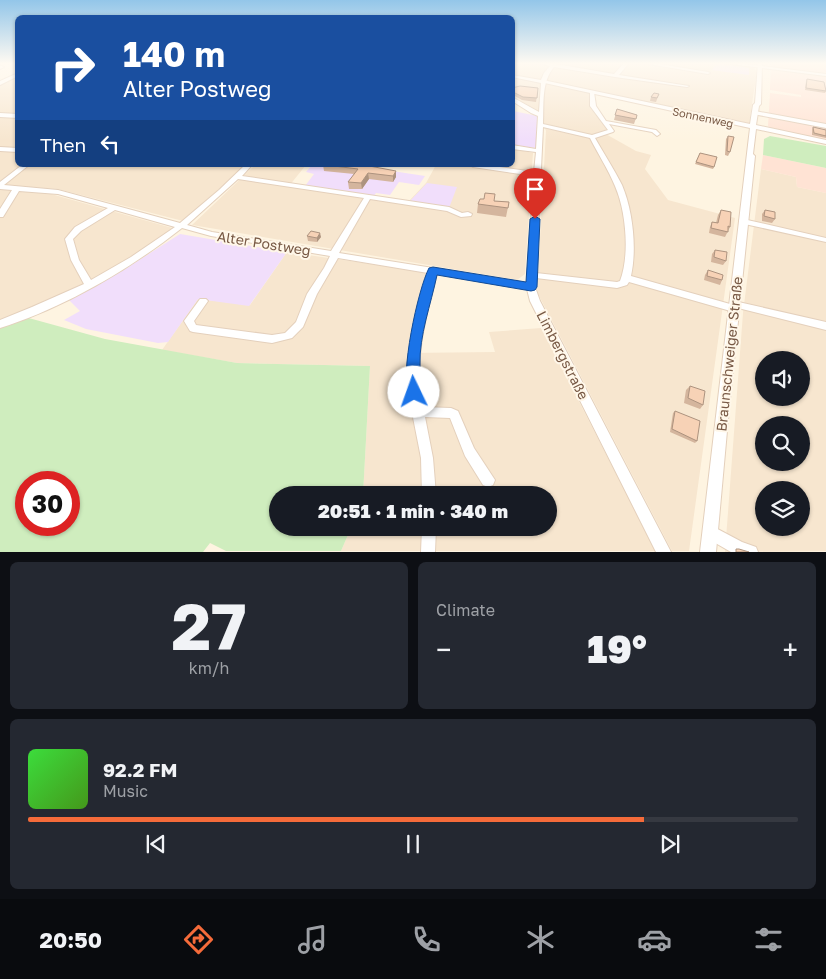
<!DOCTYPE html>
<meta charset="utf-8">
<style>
body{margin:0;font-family:"Golos Text",sans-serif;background:#242831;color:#f1f3f6;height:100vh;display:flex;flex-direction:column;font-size:19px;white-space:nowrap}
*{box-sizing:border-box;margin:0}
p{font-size:16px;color:#9ea1a6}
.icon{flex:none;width:28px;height:28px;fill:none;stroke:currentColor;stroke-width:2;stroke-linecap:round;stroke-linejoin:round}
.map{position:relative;height:552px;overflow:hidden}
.side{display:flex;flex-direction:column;gap:10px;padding:10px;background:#0d0f14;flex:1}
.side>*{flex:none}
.hud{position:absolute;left:15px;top:15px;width:500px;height:152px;border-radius:8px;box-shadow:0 1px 4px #0004;background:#1a4fa0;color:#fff;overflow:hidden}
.buttons{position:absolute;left:755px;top:351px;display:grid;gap:10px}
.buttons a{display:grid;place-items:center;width:55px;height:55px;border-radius:50%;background:#171b24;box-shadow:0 1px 4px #0004;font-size:25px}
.speed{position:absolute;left:15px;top:471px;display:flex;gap:10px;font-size:25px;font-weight:700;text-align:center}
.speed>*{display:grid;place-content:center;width:65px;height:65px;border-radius:50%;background:#171b24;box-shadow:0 1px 4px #0004;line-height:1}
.speed .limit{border:8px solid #d22;background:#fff;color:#111}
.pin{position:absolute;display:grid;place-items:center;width:42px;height:42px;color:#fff;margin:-51px -21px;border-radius:50% 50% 50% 0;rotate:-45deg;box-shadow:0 0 5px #0007}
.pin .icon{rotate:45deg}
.me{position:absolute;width:55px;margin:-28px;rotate:357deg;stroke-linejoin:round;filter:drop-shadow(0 0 4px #0008)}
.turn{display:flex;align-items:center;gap:18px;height:105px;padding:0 25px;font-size:22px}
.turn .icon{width:65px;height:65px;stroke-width:2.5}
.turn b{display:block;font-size:35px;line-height:42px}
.then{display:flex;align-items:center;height:48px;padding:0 25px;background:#0003;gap:10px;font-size:19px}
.big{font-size:38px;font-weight:800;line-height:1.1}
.side .card{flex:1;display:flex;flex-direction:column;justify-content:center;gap:8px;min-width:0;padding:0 18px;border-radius:8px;background:#242831}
.side .dial{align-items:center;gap:0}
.dial b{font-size:65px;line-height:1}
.song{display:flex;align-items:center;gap:15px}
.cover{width:60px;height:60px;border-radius:8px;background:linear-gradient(135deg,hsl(120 70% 55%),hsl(100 70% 35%))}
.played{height:5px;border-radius:2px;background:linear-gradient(90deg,#f56b3a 80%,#363941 80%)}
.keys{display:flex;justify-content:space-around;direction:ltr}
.heat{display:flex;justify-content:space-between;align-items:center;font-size:28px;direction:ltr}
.side .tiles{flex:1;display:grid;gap:10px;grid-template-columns:1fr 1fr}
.card:last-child{grid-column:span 2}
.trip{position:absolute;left:269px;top:486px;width:288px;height:50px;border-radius:25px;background:#171b24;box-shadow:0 1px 4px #0004;font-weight:800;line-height:50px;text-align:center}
.menu{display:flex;height:80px;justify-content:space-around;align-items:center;background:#090b0e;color:#9ea1a6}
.menu .icon{width:35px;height:35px}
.menu .on{color:#f56b3a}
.menu b{font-size:22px;color:#f1f3f6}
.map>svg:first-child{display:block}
</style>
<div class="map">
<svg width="826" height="552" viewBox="0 0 826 552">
<rect width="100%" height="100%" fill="#fef4e1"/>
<path fill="#f7e6cf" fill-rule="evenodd" d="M512,63H720L754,68L757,71L749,124L513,75Z
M17,75L18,165H246L183,221L58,189L0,185V85Z
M512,77L589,92V102L592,110L607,129L604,133L636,151L651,155L645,169L668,200L735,218L689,551H672L537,292L546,131L541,117L513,97Z
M513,149L533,153L525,274L517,280L192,225L255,165H306L289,186L407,203L426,183L436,165H512Z
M761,169L796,177L797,187L826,193V551L725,552L743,313ZM764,360H801V398H764ZM764,425H801V462H764ZM764,490H801V528H764Z
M0,189L44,192L176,229L144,251L91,281L0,322Z
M287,252L427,272L407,353L495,352L489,332L541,328L656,551H341L351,528H548V495H363L370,366L237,363L162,350L198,299L250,305Z"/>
<path fill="#ffe3d4" d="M771,63H826V140L774,130L768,126L770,93L801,97V95L770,90Z
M763,155L826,168V193L797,187L796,177L761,169Z"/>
<path fill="#f1defb" d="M717,63L749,68V75L712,70Z
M513,111L538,116L536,148L513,145Z
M312,165H353L425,176L419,185L399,182L390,195L376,193L374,196L305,186L314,174L306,172Z
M427,183L457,187L449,208L409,202Z
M180,234L287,252L249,306L198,299L168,342L158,343L86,329L64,320L80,311L69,300L122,271Z"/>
<path fill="#cfedbe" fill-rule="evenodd" d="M770,136L826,146V168L763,155L764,139Z
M25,317L105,339L237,363L370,366L363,495H278V528H351L341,551H226L210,543L203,552H0V327ZM26,482H69V525H26Z"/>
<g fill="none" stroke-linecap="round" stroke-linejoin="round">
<g stroke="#e4d0bc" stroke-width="2">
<path id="minor" d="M538,63H557L556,64L614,74L624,63H629L619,75L689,86L687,87L615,77L554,67C541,82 544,105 543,124L592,135L608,130L590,106V92L592,91L594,92L596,106L606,121L656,130L660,134L657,136L652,132L609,124L614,131L613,132L595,138C604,154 614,169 622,185C633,211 637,249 631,276L730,304L731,302L734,301L826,322V330L738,308L737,311L734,312L629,282L627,285L617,288L536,278L535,287L540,301L671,552H656L530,301L527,289L437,274C425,319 413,361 423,407L451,408L458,411L474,448L495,480L493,485L488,487L483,485L465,456L450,418L425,417L433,458L436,495H422L421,458L408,392V363L414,325L428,273L338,258L317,294L303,327L292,338L272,343L193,332L190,331L184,321L200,299H206L208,301L194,321L196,325L272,335L285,333L296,322L307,294L324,268L330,256L211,236L182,228C130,269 64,308 0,328V320L32,307L84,284L71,260L65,239L75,227L108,208L58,194L19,191L3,217H0V209L12,190L0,189V182L22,165H29L4,185L58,190L180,223L219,190L245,165H252L242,176L449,207L462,213L468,212L472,214L471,216L461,217L447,211L370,199L339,253L527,283L534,176L473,167L470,165H486L534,172L536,152L512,149V145L536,149L538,116L531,113L512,101V97L539,112L541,83L512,77V75L541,80L544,73L550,66ZM543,127L590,138C598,154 608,169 615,186C626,211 630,255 620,281L617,282L536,273ZM238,179L364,198L331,251L212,232L187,225ZM115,210L175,227L131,257L91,280L79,260L73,239L81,231Z
M654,63L708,72L710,73L708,74L648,64Z
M723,63H739L826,74V76Z
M0,66H2L4,67L0,69Z
M755,111L826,124V128L753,114L752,113Z
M0,113L18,114V118L0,117Z
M0,147L18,148V152L0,151Z
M740,219H743L826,238V242L740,223L739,221Z
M710,525L742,542L756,547L758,552H731L705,537L703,532L705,527Z
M422,528H436L435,552H421Z"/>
</g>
<g stroke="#e4d0bc" stroke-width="2">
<path id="tertiary" d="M758,63H762L761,104L759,106L756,125L826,140V144L756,129L753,154L755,156L729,409L716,552H700L750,128L540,82L543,80L750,124L753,105L755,103Z
M18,73V76L0,85V81Z"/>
</g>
<use href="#minor" fill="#fff" fill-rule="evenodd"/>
<use href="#tertiary" fill="#fff" fill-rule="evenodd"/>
</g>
<path fill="#d4b59d" d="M807,79L826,91L825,93L805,90L806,81Z
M512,88H538L536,102L522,100L513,95Z
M659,94L656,102L650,101L651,97Z
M617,109L637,115L634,124L614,120Z
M813,127L826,130V138L812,135V129Z
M728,136L730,152L728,156L725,155L726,139Z
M700,153L714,167L713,169L695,164Z
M323,165L373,167L396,177L393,182L369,179L362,189H349L348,182L354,174L324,171Z
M494,201L509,202L506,217L477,213L478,204Z
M721,210L730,227L725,237L709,233L710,227L712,222L716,223L718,215Z
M765,210L775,219L772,223L762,221V214Z
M307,236L321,237L317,242L308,241Z
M715,250L726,261L723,265L711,262L712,254Z
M708,270L722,280L720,285L704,280L705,275Z
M690,386L703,405L700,409L684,403L686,390Z
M675,411L697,441L695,443L670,432L673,413Z"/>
<path fill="#ad937f" d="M396,171V177L393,182V176Z
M368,173L369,179L362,189L361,183Z
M320,233L321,237L317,242V238Z"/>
<path fill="#f7d2b6" stroke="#ad937f" d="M807,79L824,82L826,91L806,88Z
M520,86L538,88L537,98L523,97L513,92L512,88Z
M654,93L659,94L657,98L651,97Z
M617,109L637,115L636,119L615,115Z
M813,127L826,130V136L814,133Z
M728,136L734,137L730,152L727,151Z
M700,153L717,157L714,167L696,162Z
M326,165H364L396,171L393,176L368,173L361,183L348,182L358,169Z
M485,193L495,194L494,201L509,202L508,208L478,204L480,199H484Z
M721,210L731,212L730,227L728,226V232L711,228L712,222L718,223Z
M765,210L775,212V219L764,216Z
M311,231L320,233L317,238L307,236Z
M715,250L727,252L726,261L714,257Z
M708,270L723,275L722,280L707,276Z
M690,386L705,391L703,405L688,398Z
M675,411L700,421L697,441L672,429Z
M736,549H739L749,552H736Z"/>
<linearGradient id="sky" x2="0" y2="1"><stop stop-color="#93c6e9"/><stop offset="0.45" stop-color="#fffaf2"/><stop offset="1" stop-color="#fffaf2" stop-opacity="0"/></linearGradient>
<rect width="826" height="141" fill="url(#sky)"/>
<path fill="#1a73e8" stroke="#114b97" d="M535,216L540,219L537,287L535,290L531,291L437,275C431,304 419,336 420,365C420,375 424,388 420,397L414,399L409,397C399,376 418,289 429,268L433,267L526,282L530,219Z"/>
<g text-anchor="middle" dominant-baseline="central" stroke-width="4" stroke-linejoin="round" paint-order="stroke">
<g font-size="11" fill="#785945" stroke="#fff7e9">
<text transform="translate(703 117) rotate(12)">Sonnenweg</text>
</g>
<g font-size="14" fill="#785945" stroke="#fff7e9">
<text transform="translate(264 243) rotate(9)">Alter Postweg</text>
<text transform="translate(729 354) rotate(-84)">Braunschweiger Straße</text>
<text transform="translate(563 355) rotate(63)">Limbergstraße</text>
</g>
</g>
</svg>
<div class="buttons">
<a><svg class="icon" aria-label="sound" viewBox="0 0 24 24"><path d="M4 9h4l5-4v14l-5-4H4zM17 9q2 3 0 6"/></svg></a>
<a><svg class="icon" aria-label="search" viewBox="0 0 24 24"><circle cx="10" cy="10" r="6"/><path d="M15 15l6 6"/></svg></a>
<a><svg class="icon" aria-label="layers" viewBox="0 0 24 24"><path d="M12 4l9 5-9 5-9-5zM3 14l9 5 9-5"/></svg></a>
</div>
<div class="speed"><div class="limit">30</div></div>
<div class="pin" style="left:535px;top:219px;background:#d93025"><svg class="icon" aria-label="arrive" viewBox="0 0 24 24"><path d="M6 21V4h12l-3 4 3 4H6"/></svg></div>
<svg class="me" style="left:414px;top:392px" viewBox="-20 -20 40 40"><circle r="19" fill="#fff"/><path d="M0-13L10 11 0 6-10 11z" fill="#1a73e8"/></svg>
<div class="trip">20:51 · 1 min · 340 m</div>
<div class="hud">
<div class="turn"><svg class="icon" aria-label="right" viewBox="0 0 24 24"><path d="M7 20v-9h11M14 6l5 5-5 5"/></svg><div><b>140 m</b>Alter Postweg</div></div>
<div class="then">Then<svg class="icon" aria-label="left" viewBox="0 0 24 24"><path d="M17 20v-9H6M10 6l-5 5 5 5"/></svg></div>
</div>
</div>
<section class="side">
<div class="tiles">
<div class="card dial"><b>27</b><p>km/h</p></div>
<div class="card"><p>Climate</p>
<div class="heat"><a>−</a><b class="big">19°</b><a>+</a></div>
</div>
<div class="card">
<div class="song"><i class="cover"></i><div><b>92.2 FM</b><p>Music</p></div></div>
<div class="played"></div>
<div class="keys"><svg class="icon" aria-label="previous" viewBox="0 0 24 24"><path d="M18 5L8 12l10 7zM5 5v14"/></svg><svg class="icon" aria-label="pause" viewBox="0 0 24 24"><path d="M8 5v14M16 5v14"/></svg><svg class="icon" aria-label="next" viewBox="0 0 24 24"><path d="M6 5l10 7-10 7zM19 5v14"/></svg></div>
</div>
</div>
</section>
<nav class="menu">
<b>20:50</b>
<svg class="icon on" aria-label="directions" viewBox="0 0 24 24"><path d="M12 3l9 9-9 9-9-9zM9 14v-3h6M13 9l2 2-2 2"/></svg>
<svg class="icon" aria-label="music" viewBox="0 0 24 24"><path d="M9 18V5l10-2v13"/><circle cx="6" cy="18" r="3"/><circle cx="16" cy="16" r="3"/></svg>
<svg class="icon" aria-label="phone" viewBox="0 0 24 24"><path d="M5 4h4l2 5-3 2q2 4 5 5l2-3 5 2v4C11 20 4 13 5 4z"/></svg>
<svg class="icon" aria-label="climate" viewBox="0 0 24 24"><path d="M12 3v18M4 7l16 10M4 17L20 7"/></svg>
<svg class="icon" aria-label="car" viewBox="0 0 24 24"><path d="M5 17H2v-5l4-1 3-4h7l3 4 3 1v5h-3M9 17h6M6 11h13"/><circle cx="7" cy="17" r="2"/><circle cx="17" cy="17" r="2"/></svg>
<svg class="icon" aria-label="filters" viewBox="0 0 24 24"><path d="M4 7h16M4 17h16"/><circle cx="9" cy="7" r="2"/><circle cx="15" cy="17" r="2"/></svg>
</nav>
